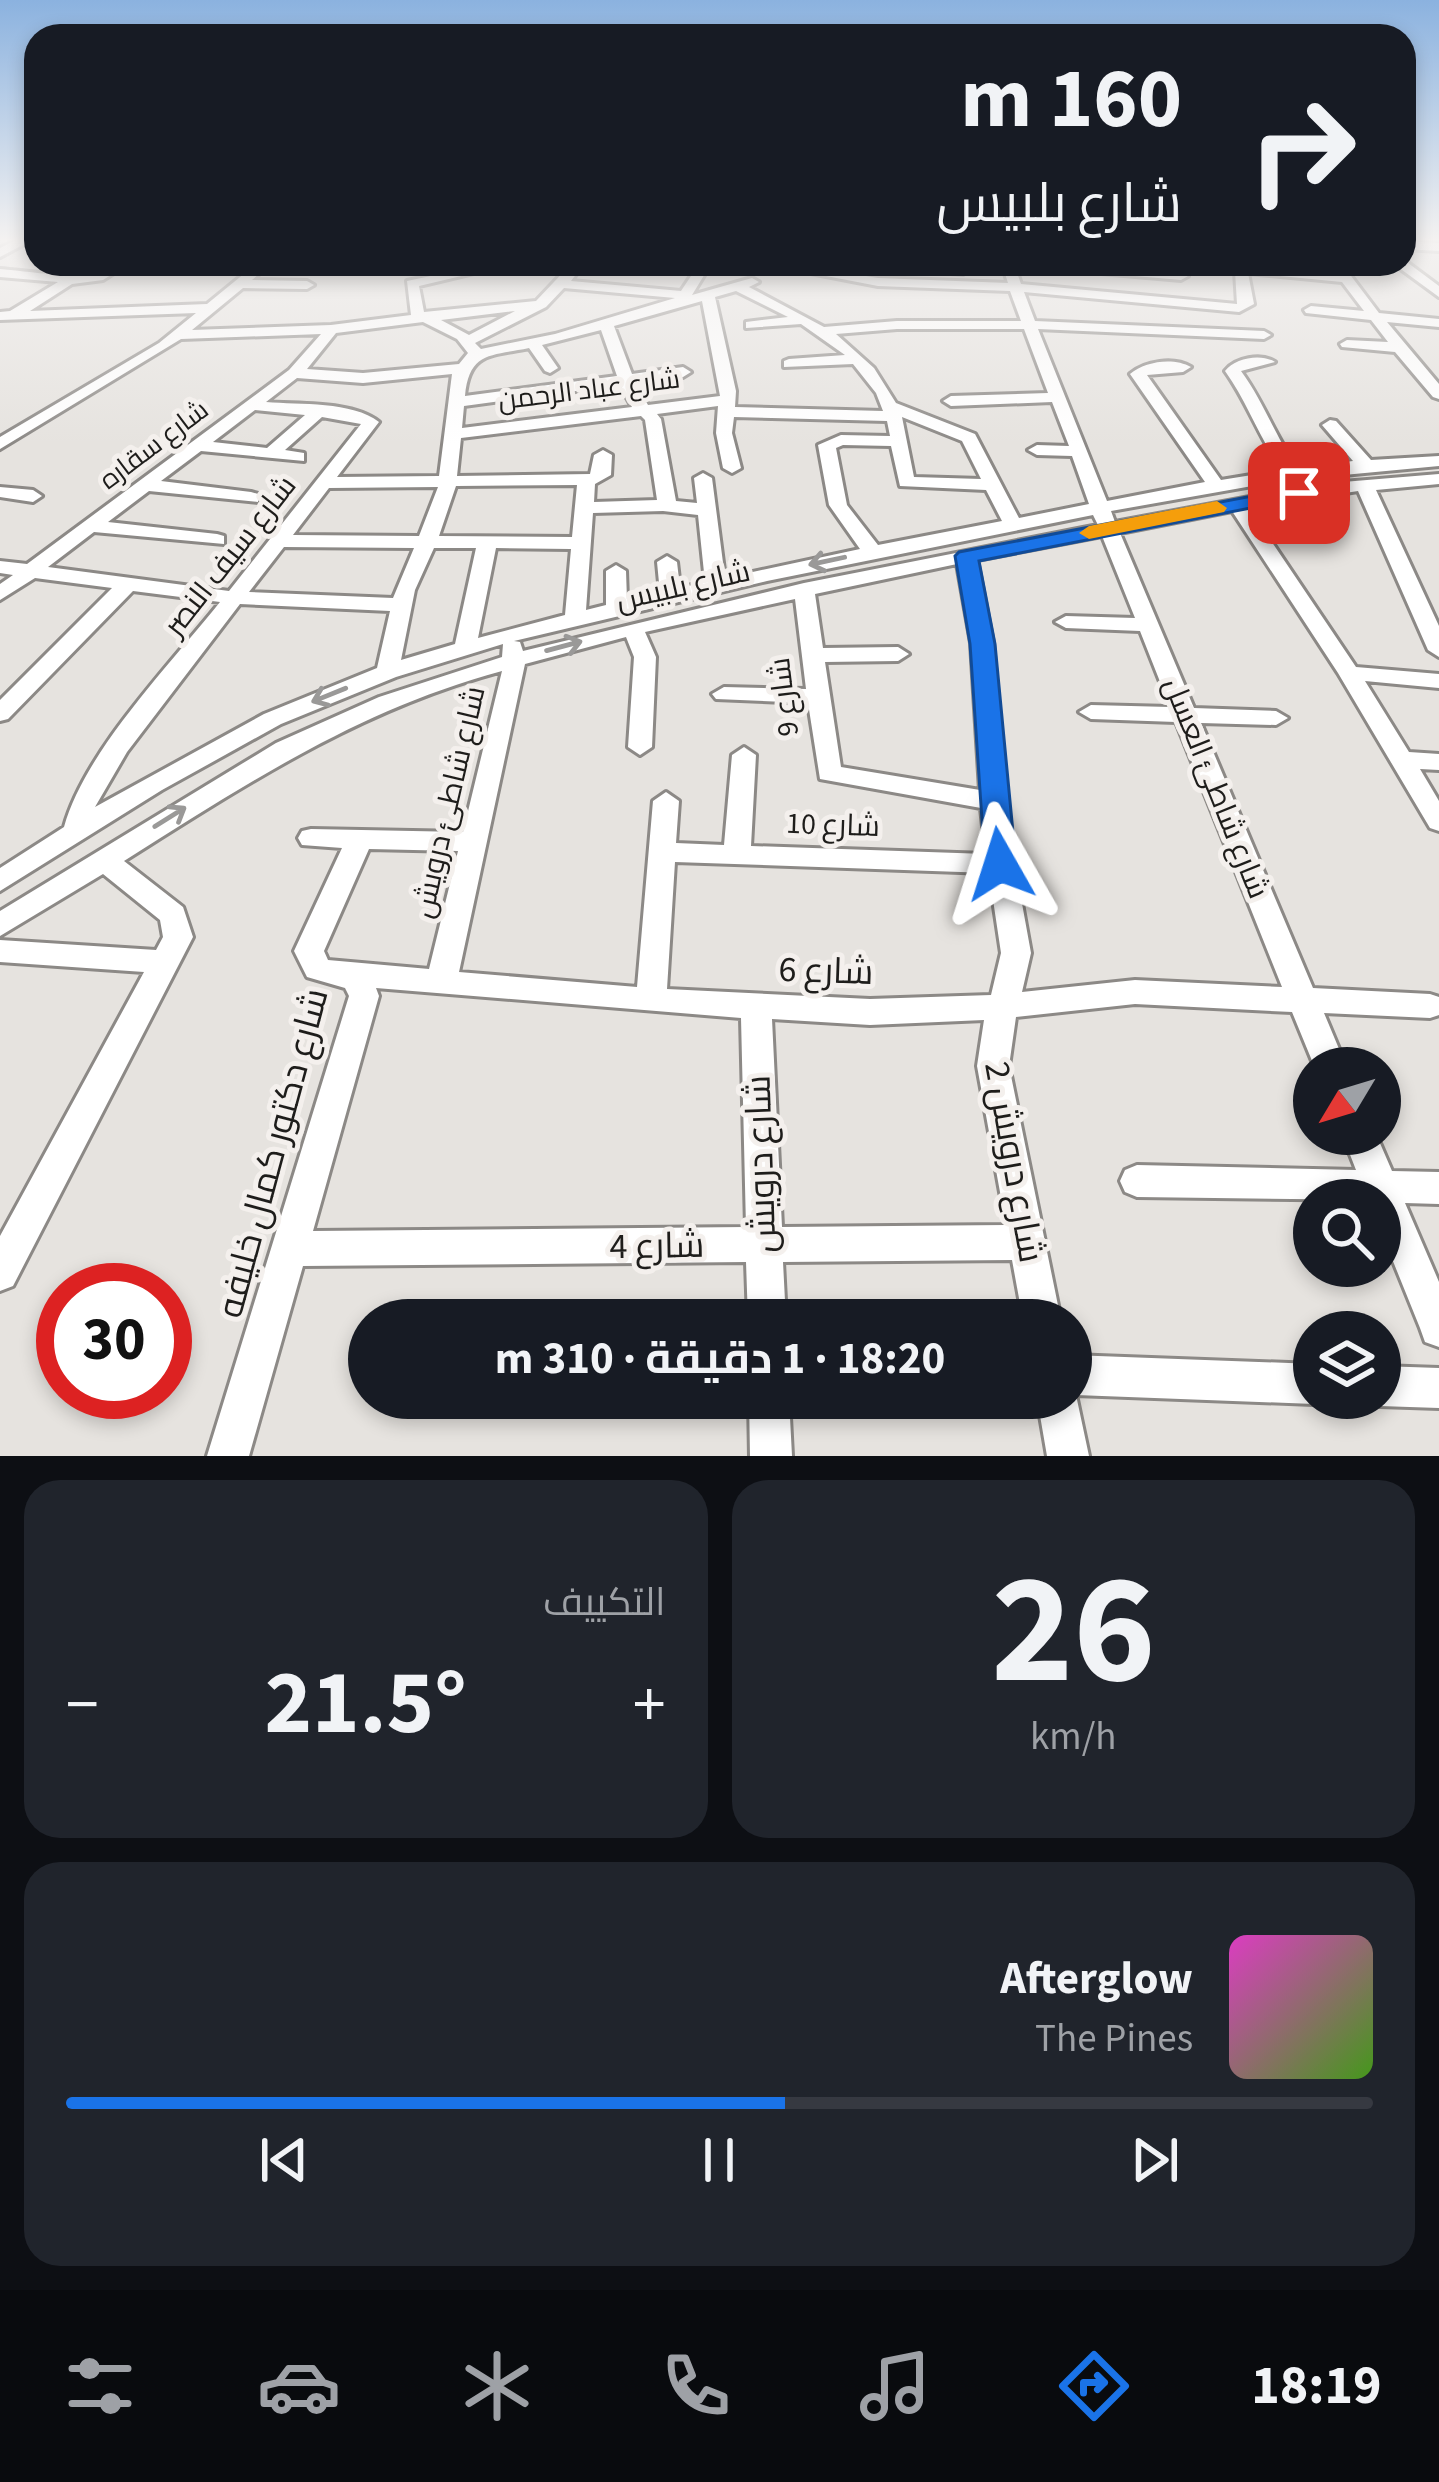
<!DOCTYPE html>
<html lang="ar">
<meta charset="utf-8">
<style>
body{margin:0;font-family:"Source Sans 3",Cairo,sans-serif;background:#20242c;color:#f1f3f6;direction:rtl;height:100vh;display:flex;flex-direction:column;font-size:45px;white-space:nowrap}
*{box-sizing:border-box;margin:0}
p{font-size:39px;color:#9ea1a6}
.icon{flex:none;width:66px;height:66px;fill:none;stroke:currentColor;stroke-width:2;stroke-linecap:round;stroke-linejoin:round}
.map{position:relative;height:1456px;overflow:hidden;direction:ltr}
.drawer{display:flex;flex-direction:column;gap:24px;padding:24px;background:#0d0f14;flex:1}
.drawer>*{flex:none}
.guide{position:absolute;left:24px;top:24px;width:1392px;height:252px;border-radius:36px;box-shadow:0 6px 18px #0003;direction:rtl;background:#171b24;color:#f1f3f6;overflow:hidden}
.needle{width:78px;rotate:232deg}
.tools{position:absolute;left:1293px;top:1047px;display:grid;gap:24px}
.tools a{display:grid;place-items:center;width:108px;height:108px;border-radius:50%;background:#171b24;box-shadow:0 6px 18px #0003;font-size:60px}
.speed{position:absolute;left:36px;top:1263px;display:flex;gap:24px;font-size:60px;font-weight:700;text-align:center}
.speed>*{display:grid;place-content:center;width:156px;height:156px;border-radius:50%;background:#171b24;box-shadow:0 6px 18px #0003;line-height:1}
.speed .limit{border:18px solid #d22;background:#fff;color:#111}
.pin{position:absolute;display:grid;place-items:center;width:102px;height:102px;color:#fff;margin:-51px;border-radius:24px;box-shadow:0 6px 18px #0006}
.me{position:absolute;width:132px;margin:-66px;rotate:354deg;stroke-linejoin:round;filter:drop-shadow(0 0 9px #0008)}
.turn{display:flex;align-items:center;gap:42px;height:252px;padding:0 36px;font-size:54px}
.turn .icon{width:156px;height:156px;stroke-width:2.5}
.turn b{display:block;font-size:84px;line-height:102px}
.big{font-size:90px;font-weight:700;line-height:1.1}
.drawer .card{flex:1;display:flex;flex-direction:column;justify-content:center;gap:18px;min-width:0;padding:0 42px;border-radius:36px;background:#20242c}
.drawer .dial{align-items:center;gap:0}
.dial b{font-size:156px;line-height:1}
.song{display:flex;align-items:center;gap:36px}
.cover{width:144px;height:144px;border-radius:18px;background:linear-gradient(135deg,hsl(310 70% 55%),hsl(100 70% 35%))}
.played{height:12px;border-radius:6px;background:linear-gradient(90deg,#1a73e8 55%,#363941 55%)}
.keys{display:flex;justify-content:space-around;direction:ltr}
.heat{display:flex;justify-content:space-between;align-items:center;font-size:66px;direction:ltr}
.drawer .tiles{flex:1;display:grid;gap:24px;grid-template-columns:1fr 1fr}
.card:last-child{grid-column:span 2}
.trip{position:absolute;left:348px;top:1299px;width:744px;height:120px;border-radius:60px;background:#171b24;box-shadow:0 6px 18px #0003;font-weight:700;line-height:120px;text-align:center;direction:rtl}
.menu{display:flex;height:192px;justify-content:space-around;align-items:center;background:#090b0e;color:#9ea1a6}
.menu .icon{width:84px;height:84px}
.menu .active{color:#1a73e8}
.menu b{font-size:54px;color:#f1f3f6}
.map>svg:first-child{display:block}
</style>
<div class="map">
<svg width="1439" height="1456" viewBox="0 0 1439 1456">
<rect width="100%" height="100%" fill="#e6e3df"/>
<g fill="none" stroke-linecap="round" stroke-linejoin="round">
<g stroke="#8c8986" stroke-width="6">
<path id="minor" d="M16,240H32L0,257V248Z
M1404,241L1439,243V251L1404,249Z
M1404,260L1439,286V297L1398,267L1397,264H1404Z
M112,264H128L103,280L72,284L30,311L207,304L256,264H270L252,280L307,281L314,285L307,289L243,288L192,330L331,325L411,315L407,281L488,264H512L419,286L424,312L536,301L571,264H584L571,281L681,291L699,264H711L692,295L752,278L759,282L749,287L824,327L897,321H1021L1010,291L878,286L764,264H793L878,278L1008,283L1002,264H1014L1021,284L1237,304L1235,271L1193,264L1336,273L1330,264H1342L1379,313L1439,319V327L1387,322L1439,384V399L1433,397L1395,352L1342,347L1340,344L1347,340L1388,342L1371,320L1306,313L1304,310L1311,306L1364,311L1342,282L1248,273L1254,304L1239,312L1024,292L1035,321L1264,331L1271,335L1264,339L1038,329L1107,501L1205,482L1130,374C1145,361 1174,357 1191,367L1183,372L1147,375L1221,480L1282,470C1259,438 1248,403 1225,371C1235,358 1261,353 1275,362L1241,371C1264,402 1275,437 1298,468L1353,461L1322,425L1330,420L1336,421L1371,460L1439,456V466L1280,481L1111,511L1115,522L1319,484L1439,474V484L1376,490L1439,626V657L1428,650L1358,491L1249,508L1356,667L1439,674V688L1365,681L1409,752L1439,754V770L1420,769L1439,801V831L1430,828L1338,673L1232,511L1120,533L1194,708L1276,711L1288,718L1276,725L1201,723L1313,988L1430,994L1439,997V1015L1430,1018L1324,1013L1347,1068H1315L1292,1012L1135,1004L1016,1017L1009,1066L1061,1320H1023L1012,1260L783,1262L786,1320H748L746,1262L303,1266L249,1456H207L349,996L345,988L307,977L294,951L342,848L302,845L298,838L302,831L311,829L463,832L502,671C358,710 248,783 124,861L183,907L193,937L13,1286L0,1291V1236L144,972L0,962V940L156,950L163,937L160,920L103,874L0,936V911L276,743L379,697L502,657L503,644L396,677L281,724L162,790L0,891V868L64,827C85,751 170,665 220,602L133,591L8,719L0,721V700L112,588L35,578L0,600V584L13,575L0,573V561L27,564L289,370L321,334L181,339L0,449V437L159,343L196,313L0,320V312L10,311L58,282L0,277V269C38,272 78,282 112,264ZM564,288L675,298L555,334L481,349L475,343L546,307ZM736,291L788,317L746,322V328L801,324L845,355L789,359L784,361V367L853,364L876,393L883,411L735,407L736,391L715,297ZM702,301L720,396L648,405L635,383L683,377L691,372L683,367L632,374L614,326ZM515,311L469,335L441,320ZM423,322L457,339L468,353L459,364L363,373L307,369L336,333ZM897,329H1024L1048,393L951,396L943,401L951,406L1052,402L1069,446L1037,445L1028,450L1037,455L1072,456L1089,504L1019,518L975,434L896,403L874,368L836,334ZM601,330L617,376L465,396C469,351 492,356 529,348L545,371L550,373L558,368L542,345ZM452,374L439,476L337,477L379,422C352,401 300,405 266,402L297,378L363,383ZM620,385L632,407L462,428L464,406ZM718,406L716,433L723,468L732,473L741,468L732,433L734,417L887,421L890,436L841,435L818,445L829,505L860,549L725,578L712,478L703,473L694,478L697,503L676,501L661,419L657,414ZM255,410L305,415L267,448L213,442ZM641,416L645,420L657,500L594,502L595,484L611,475L612,455L603,450L594,455L590,474L457,476L461,438ZM322,417L361,424L229,591L48,567L94,532L224,544V536L217,534L108,522L149,491L258,502V494L251,492L161,481L201,451L304,461V453L285,450ZM902,417L962,441L981,479L914,477ZM843,445L891,446L900,486L986,490L1002,521L878,545L847,505L836,448ZM577,485L572,537L439,536L456,486ZM438,487L419,536L293,535L329,488ZM663,511L698,515L705,582L680,588L677,562L667,556L657,562L660,593L627,600L626,571L616,565L606,571V605L586,610L593,513ZM1093,515L1098,525L804,583L523,651L520,642L514,641L767,581ZM1102,536L1135,618L1066,616L1055,622L1066,628L1140,631L1170,707L1091,705L1079,712L1091,719L1176,722L1282,987L1135,980L1022,992L1031,953L1009,832L993,643L977,560ZM284,547L414,548L393,598L249,592ZM434,548H476L455,644L401,660L415,590ZM496,548L571,549L565,615L478,638ZM957,564L971,643L980,790L841,767L825,662L898,661L909,654L898,647L823,648L815,594ZM795,599L806,689L724,687L712,694L716,699L808,703L820,779L981,808L986,854L751,846L756,755L744,747L732,755L724,845L676,843L679,801L666,792L653,801L637,987L459,972L525,664L626,637L634,657L628,747L640,755L652,747L656,657L645,632ZM240,604L390,611L377,668L264,714L95,807L127,752ZM369,849L458,851L429,969L328,960L324,951ZM675,862L989,873L1001,953L991,995L870,999L667,989ZM376,988L741,1018L746,1227L313,1231L379,996ZM772,1019L870,1025L984,1020L977,1066L1006,1225L782,1227Z
M882,264H936L969,270L963,274L888,268Z
M1038,264L1181,272L1188,276L1181,280L1044,268Z
M0,487L33,490L42,496L33,502L0,497Z
M1342,1134H1376L1392,1171L1439,1172V1204L1405,1203L1439,1282V1347L1425,1342L1420,1328L1380,1229V1200L1137,1197L1125,1192L1120,1181L1125,1170L1137,1165L1356,1170Z
M1071,1355L1314,1364V1398H1328L1314,1404L1076,1395L1089,1456H1047L1037,1398H1071Z
M1380,1366L1439,1368V1408L1380,1406L1366,1400L1380,1398Z
M749,1398H789L792,1456H750Z"/>
</g>
<use href="#minor" fill="#fff" fill-rule="evenodd"/>
</g>
<defs><path id="oneway-shaft" d="M-6 0H5M1.5-3L5.5 0L1.5 3" fill="none" stroke-width="1.6" stroke-linecap="round" stroke-linejoin="round" transform="scale(3)"/></defs>
<g stroke="#9a9998">
<use href="#oneway-shaft" transform="translate(827 561) rotate(168)"/>
<use href="#oneway-shaft" transform="translate(564 646) rotate(-15)"/>
<use href="#oneway-shaft" transform="translate(329 695) rotate(158)"/>
<use href="#oneway-shaft" transform="translate(170 817) rotate(-32)"/>
</g>
<linearGradient id="sky" x2="0" y2="1"><stop stop-color="#8bb2df"/><stop offset="0.54" stop-color="#f4f2f1"/><stop offset="1" stop-color="#f4f2f1" stop-opacity="0"/></linearGradient>
<rect width="1439" height="444" fill="url(#sky)"/>
<path fill="#1a73e8" stroke="#114b97" stroke-width="3" d="M1299,487L1307,488V497L979,561L995,644L1016,864L1011,872H990L985,864L970,644L955,556L959,552Z"/>
<path fill="#f59e0b" d="M1217,501L1227,508L1224,512L1089,539L1079,533L1089,526Z"/>
<g text-anchor="middle" dominant-baseline="central" stroke-width="10" stroke-linejoin="round" paint-order="stroke">
<g font-size="27" fill="#1e1d1b" stroke="#f4f0ed">
<text transform="translate(589 390) rotate(-7)">شارع عباد الرحمن</text>
<text transform="translate(154 445) rotate(-37)">شارع سقاره</text>
</g>
<g font-size="30" fill="#1e1d1b" stroke="#f4f0ed">
<text transform="translate(230 556) rotate(-52)">شارع سيف النصر</text>
<text transform="translate(683 586) rotate(-13)">شارع بلبيس</text>
<text transform="translate(784 697) rotate(-97)">شارع 9</text>
<text transform="translate(1216 788) rotate(68)">شارع شاطئ العسل</text>
<text transform="translate(449 802) rotate(-77)">شارع شاطئ درويش</text>
<text transform="translate(833 825) rotate(2)">شارع 10</text>
</g>
<g font-size="36" fill="#1e1d1b" stroke="#f4f0ed">
<text transform="translate(826 971) rotate(2)">شارع 6</text>
<text transform="translate(273 1153) rotate(-75)">شارع دكتور كمال خليفه</text>
<text transform="translate(1014 1162) rotate(80)">شارع درويش 2</text>
<text transform="translate(761 1164) rotate(-92)">شارع درويش</text>
<text transform="translate(657 1246) rotate(-1)">شارع 4</text>
</g>
</g>
</svg>
<div class="tools">
<a><svg class="needle" viewBox="-14 -14 28 28"><path d="M0-13l5 13h-10z" fill="#e53935"/><path d="M0 13l5-13h-10z" fill="#9ea1a6"/></svg></a>
<a><svg class="icon" aria-label="search" viewBox="0 0 24 24"><circle cx="10" cy="10" r="6"/><path d="M15 15l6 6"/></svg></a>
<a><svg class="icon" aria-label="layers" viewBox="0 0 24 24"><path d="M12 4l9 5-9 5-9-5zM3 14l9 5 9-5"/></svg></a>
</div>
<div class="speed"><div class="limit">30</div></div>
<div class="pin" style="left:1299px;top:493px;background:#d93025"><svg class="icon" aria-label="arrive" viewBox="0 0 24 24"><path d="M6 21V4h12l-3 4 3 4H6"/></svg></div>
<svg class="me" style="left:1000px;top:864px" viewBox="-20 -20 40 40"><path d="M0-17L14 15 0 8-14 15z" fill="#1a73e8" stroke="#fff" stroke-width="4"/></svg>
<div class="trip">18:20 · 1 دقيقة · 310 m</div>
<div class="guide">
<div class="turn"><svg class="icon" aria-label="right" viewBox="0 0 24 24"><path d="M7 20v-9h11M14 6l5 5-5 5"/></svg><div><b>160 m</b>شارع بلبيس</div></div>
</div>
</div>
<section class="drawer">
<div class="tiles">
<div class="card dial"><b>26</b><p>km/h</p></div>
<div class="card"><p>التكييف</p>
<div class="heat"><a>−</a><b class="big">21.5°</b><a>+</a></div>
</div>
<div class="card">
<div class="song"><i class="cover"></i><div><b>Afterglow</b><p>The Pines</p></div></div>
<div class="played"></div>
<div class="keys"><svg class="icon" aria-label="previous" viewBox="0 0 24 24"><path d="M18 5L8 12l10 7zM5 5v14"/></svg><svg class="icon" aria-label="pause" viewBox="0 0 24 24"><path d="M8 5v14M16 5v14"/></svg><svg class="icon" aria-label="next" viewBox="0 0 24 24"><path d="M6 5l10 7-10 7zM19 5v14"/></svg></div>
</div>
</div>
</section>
<nav class="menu">
<b>18:19</b>
<svg class="icon active" aria-label="directions" viewBox="0 0 24 24"><path d="M12 3l9 9-9 9-9-9zM9 14v-3h6M13 9l2 2-2 2"/></svg>
<svg class="icon" aria-label="music" viewBox="0 0 24 24"><path d="M9 18V5l10-2v13"/><circle cx="6" cy="18" r="3"/><circle cx="16" cy="16" r="3"/></svg>
<svg class="icon" aria-label="phone" viewBox="0 0 24 24"><path d="M5 4h4l2 5-3 2q2 4 5 5l2-3 5 2v4C11 20 4 13 5 4z"/></svg>
<svg class="icon" aria-label="climate" viewBox="0 0 24 24"><path d="M12 3v18M4 7l16 10M4 17L20 7"/></svg>
<svg class="icon" aria-label="car" viewBox="0 0 24 24"><path d="M5 17H2v-5l4-1 3-4h7l3 4 3 1v5h-3M9 17h6M6 11h13"/><circle cx="7" cy="17" r="2"/><circle cx="17" cy="17" r="2"/></svg>
<svg class="icon" aria-label="filters" viewBox="0 0 24 24"><path d="M4 7h16M4 17h16"/><circle cx="9" cy="7" r="2"/><circle cx="15" cy="17" r="2"/></svg>
</nav>
